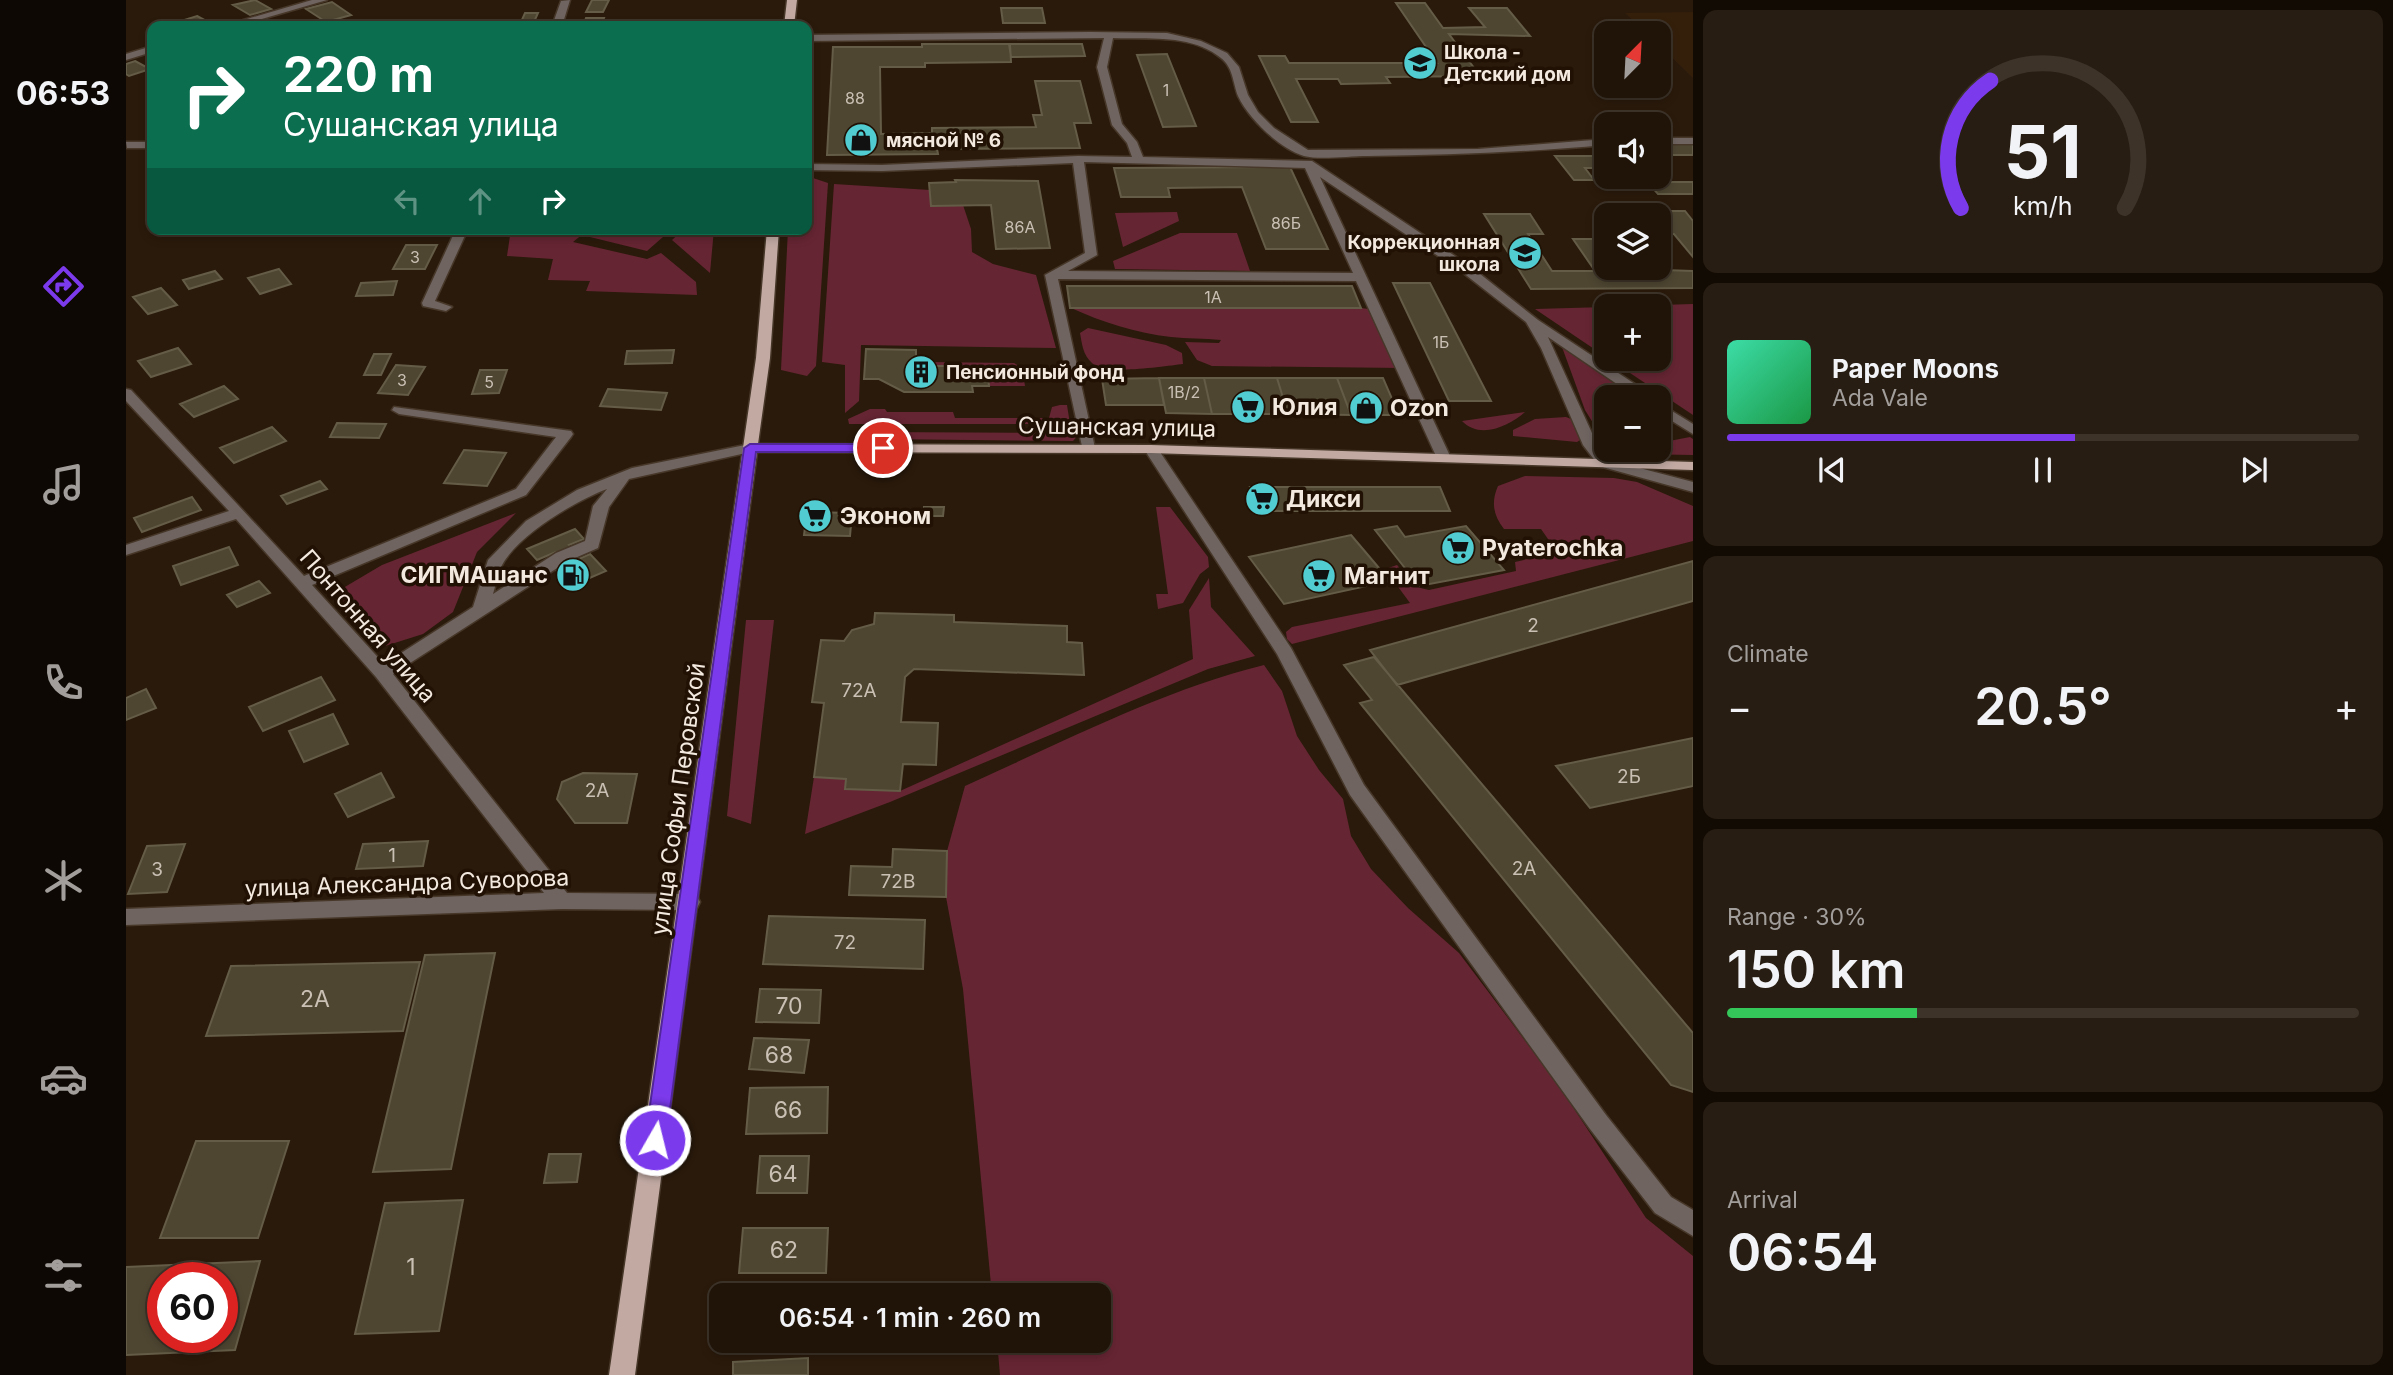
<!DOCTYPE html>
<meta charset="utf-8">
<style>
body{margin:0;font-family:Inter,sans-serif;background:#281d12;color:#f1f3f6;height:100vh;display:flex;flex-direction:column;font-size:26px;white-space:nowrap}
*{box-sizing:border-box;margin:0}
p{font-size:23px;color:#a29e9c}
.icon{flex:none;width:38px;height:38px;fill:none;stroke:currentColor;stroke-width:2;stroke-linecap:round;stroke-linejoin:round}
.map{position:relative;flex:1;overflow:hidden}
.details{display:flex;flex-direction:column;gap:10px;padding:10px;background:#120b04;width:700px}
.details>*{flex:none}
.banner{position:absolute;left:21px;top:21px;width:665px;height:214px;border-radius:14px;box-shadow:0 4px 10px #0003,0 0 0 2px #3d3329;background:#0b6e4f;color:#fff;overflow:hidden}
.needle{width:46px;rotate:24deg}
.fabs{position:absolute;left:1468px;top:21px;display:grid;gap:14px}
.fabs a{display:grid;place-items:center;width:77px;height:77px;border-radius:14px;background:#201408;box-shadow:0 4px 10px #0003,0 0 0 2px #3d3329;font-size:35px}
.speed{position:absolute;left:21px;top:1262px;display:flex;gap:14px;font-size:35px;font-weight:700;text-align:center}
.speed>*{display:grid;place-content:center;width:91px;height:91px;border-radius:50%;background:#201408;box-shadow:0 4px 10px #0003,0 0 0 2px #3d3329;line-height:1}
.speed .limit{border:10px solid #d22;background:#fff;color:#111}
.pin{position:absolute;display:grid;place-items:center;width:60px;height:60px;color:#fff;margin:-30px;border:4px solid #fff;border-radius:50%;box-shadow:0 2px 7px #0007}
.me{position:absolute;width:77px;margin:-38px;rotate:8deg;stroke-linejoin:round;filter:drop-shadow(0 0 5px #0008)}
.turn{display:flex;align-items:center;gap:24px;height:147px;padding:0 21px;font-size:32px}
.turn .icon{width:91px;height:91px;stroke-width:2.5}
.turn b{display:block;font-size:49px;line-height:60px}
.lanes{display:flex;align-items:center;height:66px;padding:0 21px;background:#0003;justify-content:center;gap:35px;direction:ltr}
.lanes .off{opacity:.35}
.big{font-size:52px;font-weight:600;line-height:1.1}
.details .widget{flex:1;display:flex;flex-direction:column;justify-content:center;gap:10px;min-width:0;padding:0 24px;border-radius:14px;background:#281d12}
.details .dial{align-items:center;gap:0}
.dial svg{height:182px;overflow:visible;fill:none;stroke:#3d3329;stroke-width:7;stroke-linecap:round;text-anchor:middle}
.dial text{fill:#f1f3f6;stroke:none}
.song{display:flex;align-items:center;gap:21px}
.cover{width:84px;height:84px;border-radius:10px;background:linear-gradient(135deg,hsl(160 70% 55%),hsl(140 70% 35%))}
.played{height:7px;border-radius:4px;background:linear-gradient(90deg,#7c3aed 55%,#3d3329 55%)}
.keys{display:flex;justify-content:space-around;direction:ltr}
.heat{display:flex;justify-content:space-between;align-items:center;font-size:38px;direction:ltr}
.charge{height:10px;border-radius:5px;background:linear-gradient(90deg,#34c759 30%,#3d3329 0)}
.trip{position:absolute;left:583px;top:1283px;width:402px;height:70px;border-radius:14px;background:#201408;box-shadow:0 4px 10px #0003,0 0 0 2px #3d3329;font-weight:600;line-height:70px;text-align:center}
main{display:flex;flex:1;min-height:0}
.tabs{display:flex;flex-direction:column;width:126px;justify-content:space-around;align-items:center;background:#0d0803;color:#a29e9c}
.tabs .icon{width:49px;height:49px}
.tabs .on{color:#7c3aed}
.tabs b{font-size:32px;color:#f1f3f6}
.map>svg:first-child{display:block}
</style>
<main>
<nav class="tabs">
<b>06:53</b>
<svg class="icon on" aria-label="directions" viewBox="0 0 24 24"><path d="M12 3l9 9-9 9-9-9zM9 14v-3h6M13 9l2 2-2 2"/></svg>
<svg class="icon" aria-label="music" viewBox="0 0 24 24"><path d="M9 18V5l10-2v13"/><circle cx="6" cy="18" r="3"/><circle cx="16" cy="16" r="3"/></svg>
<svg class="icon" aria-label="phone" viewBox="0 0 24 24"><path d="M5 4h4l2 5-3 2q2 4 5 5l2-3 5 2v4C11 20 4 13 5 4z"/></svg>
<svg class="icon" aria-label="climate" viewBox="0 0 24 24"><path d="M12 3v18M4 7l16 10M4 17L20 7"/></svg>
<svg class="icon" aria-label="car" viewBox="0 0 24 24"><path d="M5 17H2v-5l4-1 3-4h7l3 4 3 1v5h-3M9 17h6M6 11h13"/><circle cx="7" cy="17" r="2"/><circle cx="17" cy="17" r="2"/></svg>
<svg class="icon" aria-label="filters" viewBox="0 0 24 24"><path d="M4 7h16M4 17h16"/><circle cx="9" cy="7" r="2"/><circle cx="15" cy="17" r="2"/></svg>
</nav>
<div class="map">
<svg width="1567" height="1375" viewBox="0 0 1567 1375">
<rect width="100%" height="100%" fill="#2a1a0b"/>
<path fill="#341f0b" d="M1567,12V78L1533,45V33H1521L1499,13Z"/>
<path fill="#662533" d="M681,176L702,183L690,366L681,376L655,370L662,229H681Z
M708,184L804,190L837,205L845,229L846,252L867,264L910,275L930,348L735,345L733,401L719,413V365L696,362Z
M1051,212L1053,221L997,247L989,213Z
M385,229H463L447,242L521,259L535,253L570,282L571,295L460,291L464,281L422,280L427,259L381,256Z
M474,229H546L521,251L464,237Z
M558,229H588L584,273L546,240Z
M1054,233H1111L1124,271L989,269L987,261Z
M1567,304V415L1483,359H1533V306H1502Z
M1480,307V357L1409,309Z
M945,308H1235L1250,310L1277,368L1086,366L1071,360L1059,342L1093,343L1095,340C1078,338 1061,339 1045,337C1010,333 976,322 945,308Z
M962,328L1040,345L1056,353L1057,364C1039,366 978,376 966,363C957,355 956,344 954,333Z
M1436,347L1508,397H1480V438L1477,439L1459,410Z
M800,362L888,363L896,368L899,386H863L851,377L850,366H800Z
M934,405H941L944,424H723L722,419L744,409H759L761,412H827L829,418H923L926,407Z
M1399,412C1383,426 1354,440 1336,421Z
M1440,417L1445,419L1457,438L1451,442L1387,436V430L1409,419Z
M744,432L954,433L947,441L752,439Z
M1564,437L1567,439V455L1510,454L1500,450H1533V443Z
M1399,476L1488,478L1511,482L1567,506V541L1166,644L1161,639L1160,632L1166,627L1284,603L1259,569L1271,565L1290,587L1303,590L1390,571L1389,562L1431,552L1415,529H1378C1367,515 1365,502 1372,486Z
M1030,507H1044L1082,557L1083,567L1074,574L1057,603L1032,609L1030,594H1042Z
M390,513L351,552L327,612L297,634L256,647L217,614L207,594L256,565Z
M1083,578L1085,607L1129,656L1082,669L764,802L679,834L688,777L720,779V789L774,791L1067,659L1063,610Z
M620,620H648L625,824L601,816Z
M1138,665L1156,691L1171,736L1193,770L1217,799L1225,836L1245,869L1282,908L1333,953L1431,1083L1520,1218L1567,1256V1375H874L871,1341L973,1340V1295H866L837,989L820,897L821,851L839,786C937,742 1034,691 1138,665Z"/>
<path fill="#4e4631" stroke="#645c46" stroke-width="2" fill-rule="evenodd" d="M129,0L145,9L124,15L107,5Z
M466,0H483L477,12H460Z
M206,2L225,15L200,22L180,9Z
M1270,3H1299L1317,28L1359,27L1343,8H1381L1404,36L1323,34L1354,76L1260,77L1264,83L1215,84L1212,79H1170L1192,122H1165L1133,56H1159L1163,63H1311Z
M875,8H916L919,23H877Z
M399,13H412L408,22H395Z
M71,16L86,24L61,26L52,22Z
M460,18H478L475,26H457Z
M568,21H604L603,26H567Z
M796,44H884L885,62L799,63V67H754L755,134L806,133V128L910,127L907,115H916L909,81H954L965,123H948L954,148L811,149L812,154L701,155L707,47H796Z
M883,44H956L959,56L885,57Z
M1041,54L1070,126L1037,127L1011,55Z
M9,61L24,69L3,76L0,74V64Z
M1567,143V155H1533V144Z
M1429,156H1480V168H1459L1468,180H1448Z
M1164,167L1202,249H1140L1116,187L1042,188L1044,197H995L988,168Z
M1533,169L1545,182H1567V194H1532L1517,177H1533Z
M829,180L912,181L924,248L870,249L865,205L805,206L803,183L830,182Z
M1504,211H1559L1567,221V257L1548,234H1533V215H1507Z
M1358,214H1404L1417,234H1402L1426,271H1469L1447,239H1480V268L1567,271V288L1405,289Z
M280,245H311L299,269H267Z
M153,269L165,284L134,294L122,278Z
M89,271L96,279L63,289L57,280Z
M271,281L267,295L230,296L235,283Z
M1267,283H1304L1365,401H1323Z
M941,286H1226L1235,308H944Z
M35,288L51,305L22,314L7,297Z
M52,348L65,364L25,377L12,361Z
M740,349L790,350V361L800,362V366H850L851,377H862L863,386H846L847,392H778L753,379H738Z
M548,350L546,363L499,364L501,351Z
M248,354H265L255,375H238Z
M270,365L299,367L282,395L252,393Z
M354,370H381L373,393L346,394Z
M1033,378L1038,405H980L976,379Z
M1033,378H1078L1086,414L1040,413Z
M1078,378H1151L1162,414H1086Z
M1151,378H1211L1225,415L1162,414Z
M1211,378H1257L1273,415H1225Z
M98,386L112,399L68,417L54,404Z
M482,389L541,393L535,410L474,406Z
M211,423L260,424L253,438L204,437Z
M146,427L160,441L108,463L94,448Z
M338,450L380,453L361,486L318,483Z
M194,481L201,489L161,504L155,496Z
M1124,487H1314L1324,511H1131Z
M66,497L75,510L16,532L8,518Z
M798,507H818L817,516H798Z
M681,512L726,513L724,536L678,535Z
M1271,526L1279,537L1340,526L1378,570L1293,586L1249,530Z
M449,529L458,539L443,545L455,558L464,554L480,571L445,586L429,569L441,563L430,552L411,560L401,549Z
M1225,535L1264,581L1158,604L1123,557Z
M103,547L112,565L55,585L47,566Z
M1567,561V601L1271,685L1244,650Z
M133,581L144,593L111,607L101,595Z
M749,613L828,615V622L941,626V642L956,643L958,675L788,669L779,677L775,722L812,723L810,765L777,764L774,791L719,789L720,779L688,777L698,703L686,702L695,640L718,641L726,630L748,624Z
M1248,657L1567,1033V1092L1545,1085L1234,703L1246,700L1218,665Z
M195,677L209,700L137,731L123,707Z
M20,689L30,708L0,720V698Z
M207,714L222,744L178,762L163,731Z
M1567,738V786L1464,808L1430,766Z
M255,773L268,797L222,817L209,794Z
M457,773L511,774L501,823H449L431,799L436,782Z
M302,841L297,866L230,869L237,844Z
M59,844L41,892L2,894L21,846Z
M767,849L821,851L820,897L723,895L725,866L766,867Z
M643,916L799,920L797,969L637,964Z
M369,953L325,1169L247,1172L299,955Z
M294,962L277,1031L80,1036L105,966Z
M634,989L695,990L693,1023L630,1022Z
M628,1038L683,1040L678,1073L623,1069Z
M702,1087L701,1133L620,1134L624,1088Z
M70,1141H163L132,1238H34Z
M423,1154H455L451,1182L418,1183Z
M634,1156H683L681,1193H631Z
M337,1200L313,1331L229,1334L259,1203Z
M617,1228H702L700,1273H613Z
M134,1261L109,1350L0,1355V1267ZM37,1278H96V1337H37Z
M682,1358V1375H607V1362Z"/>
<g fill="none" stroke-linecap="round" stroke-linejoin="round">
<g stroke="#463729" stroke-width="3">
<path id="minor" d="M186,0H201L112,26H97Z
M444,0L436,26H426L435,1Z
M964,32L1041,33L1075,41L1101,53L1113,67L1122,95L1132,112L1148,128L1182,150L1352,149L1480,139V145C1400,152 1322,155 1241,156C1224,156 1193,160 1178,156C1153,148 1123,119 1112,96C1107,83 1107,67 1095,58C1067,34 1021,39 987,38L981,67L996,124L1011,142L1017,157L1186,161L1344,266L1412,320L1524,394L1526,397H1510L1422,337L1471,444L1483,460L1567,482V492L1473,466L1457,445L1415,348L1400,322L1336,272L1194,177L1324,456L1322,459H1312L1310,456L1230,281L932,279L969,448L962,452L957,451L919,275L959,253L947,163L756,171L681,170V164L756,165L952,156L1006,157L1001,143L986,125L971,67L978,38L681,41V35ZM958,162L1179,168L1227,273L942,271L971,255Z
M26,46V52L0,60V54Z
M1533,138H1567V144H1533Z
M0,142H26V148H1Z
M330,229H342L309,301L326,307L320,311L297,306L296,303Z
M0,389L5,390L178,576L390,489L430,437L273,414L266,410L268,407L445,431L447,434L445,437L400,495L186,585L258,664L347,607L362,560L400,521L451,490L506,468L624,444L629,445L631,448L629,451L503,479L483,507L472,548L442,561L267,674L441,893L564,894L571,896L574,902L571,908L564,910L436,909L0,925V909L418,893L250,677L110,519L0,555V545L103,511L0,401ZM481,489L467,506L459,541L430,553L367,594C370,585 371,575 375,567C390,536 449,501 481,489Z
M1533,403L1567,424V434L1533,413Z
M1025,445L1032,449L1165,648L1238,785L1480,1115L1545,1197L1567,1210V1236L1529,1213L1464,1129L1224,795L1151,654L1018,449Z"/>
</g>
<g stroke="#463729" stroke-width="3">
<path id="major" d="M661,0H671L668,26H658Z
M641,229H653L644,358L632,444L1025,445L1567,462V470L1025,453L631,452L509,1375H483L630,358Z"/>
</g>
<use href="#minor" fill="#6f6460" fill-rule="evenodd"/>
<use href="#major" fill="#c2aaa3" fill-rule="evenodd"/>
</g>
<path fill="#7c3aed" stroke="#51269a" stroke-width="2" d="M624,444H757L763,448L757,452H630L540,1140L536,1147L529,1150L522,1147L519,1140L618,448Z"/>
<defs>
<g id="school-disc" transform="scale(1.75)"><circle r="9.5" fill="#51ccd1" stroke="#201104"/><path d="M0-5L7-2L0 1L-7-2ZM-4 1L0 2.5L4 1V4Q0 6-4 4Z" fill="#111"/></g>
<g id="shop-disc" transform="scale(1.75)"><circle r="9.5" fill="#51ccd1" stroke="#201104"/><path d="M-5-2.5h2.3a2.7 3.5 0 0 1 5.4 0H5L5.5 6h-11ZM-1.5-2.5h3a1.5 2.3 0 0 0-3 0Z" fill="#111"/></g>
<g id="building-disc" transform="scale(1.75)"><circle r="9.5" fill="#51ccd1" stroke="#201104"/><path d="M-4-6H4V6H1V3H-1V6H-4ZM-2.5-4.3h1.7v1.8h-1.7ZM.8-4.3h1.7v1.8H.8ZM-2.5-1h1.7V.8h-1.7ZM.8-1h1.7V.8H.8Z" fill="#111"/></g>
<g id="supermarket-disc" transform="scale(1.75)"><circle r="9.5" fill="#51ccd1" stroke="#201104"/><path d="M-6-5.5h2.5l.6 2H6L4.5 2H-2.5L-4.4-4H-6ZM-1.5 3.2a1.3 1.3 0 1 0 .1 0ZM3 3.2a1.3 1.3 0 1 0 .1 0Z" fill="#111"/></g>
<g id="fuel-disc" transform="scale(1.75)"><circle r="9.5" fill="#51ccd1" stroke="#201104"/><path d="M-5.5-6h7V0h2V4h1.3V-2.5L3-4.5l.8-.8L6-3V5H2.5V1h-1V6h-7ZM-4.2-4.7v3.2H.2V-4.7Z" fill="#111"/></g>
</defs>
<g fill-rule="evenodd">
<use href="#school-disc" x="1294" y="63"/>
<use href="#shop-disc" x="735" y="140"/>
<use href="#school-disc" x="1399" y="253"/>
<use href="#building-disc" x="795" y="372"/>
<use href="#supermarket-disc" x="1122" y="407"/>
<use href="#shop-disc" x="1240" y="408"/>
<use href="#supermarket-disc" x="1136" y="499"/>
<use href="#supermarket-disc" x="689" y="516"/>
<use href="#supermarket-disc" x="1332" y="548"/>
<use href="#fuel-disc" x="447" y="575"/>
<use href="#supermarket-disc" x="1193" y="576"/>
</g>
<g text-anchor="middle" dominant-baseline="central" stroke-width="7" stroke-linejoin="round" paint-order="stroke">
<g font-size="16" fill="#cac0b4">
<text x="1040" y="90">1</text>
<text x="729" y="98">88</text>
<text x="1160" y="223">86Б</text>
<text x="894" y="227">86А</text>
<text x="289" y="257">3</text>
<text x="1087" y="297">1А</text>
<text x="1315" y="342">1Б</text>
<text x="276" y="380">3</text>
<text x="363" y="382">5</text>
<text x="1058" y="392">1В/2</text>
</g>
<g font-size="19" font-weight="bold" fill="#f4e9df" stroke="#201104" text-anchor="start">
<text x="1318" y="52">Школа -<tspan x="1318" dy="22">Детский дом</tspan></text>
<text x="760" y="140">мясной № 6</text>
<text x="1374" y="242" text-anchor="end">Коррекционная<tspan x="1374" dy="22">школа</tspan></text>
<text x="820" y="372">Пенсионный фонд</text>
</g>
<g font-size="19" fill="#cac0b4">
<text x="1407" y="625">2</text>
<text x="733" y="690">72А</text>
<text x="1503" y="776">2Б</text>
<text x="471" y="790">2А</text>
<text x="266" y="855">1</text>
<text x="1398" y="868">2А</text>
<text x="31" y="869">3</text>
<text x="772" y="881">72В</text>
<text x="719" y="942">72</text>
</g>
<g font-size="23" font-weight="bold" fill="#f4e9df" stroke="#201104" text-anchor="start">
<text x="1146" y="407">Юлия</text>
<text x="1264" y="408">Ozon</text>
<text x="1160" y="499">Дикси</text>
<text x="714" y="516">Эконом</text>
<text x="1356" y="548">Pyaterochka</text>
<text x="422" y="575" text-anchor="end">СИГМАшанс</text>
<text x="1218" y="576">Магнит</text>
</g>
<g font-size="23" fill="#f4e9df" stroke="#201104">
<text transform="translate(991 427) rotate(1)">Сушанская улица</text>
<text transform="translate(242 626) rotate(49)">Понтонная улица</text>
<text transform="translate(552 799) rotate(-82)">улица Софьи Перовской</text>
<text transform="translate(281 883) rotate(-2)">улица Александра Суворова</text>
</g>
<g font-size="23" fill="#cac0b4">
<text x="189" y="999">2А</text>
<text x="663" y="1006">70</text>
<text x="653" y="1055">68</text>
<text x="662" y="1110">66</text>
<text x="657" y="1174">64</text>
<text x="658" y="1250">62</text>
<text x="285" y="1267">1</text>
</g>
</g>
</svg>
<div class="fabs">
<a><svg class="needle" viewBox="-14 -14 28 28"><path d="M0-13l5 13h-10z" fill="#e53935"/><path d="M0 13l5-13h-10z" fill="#a29e9c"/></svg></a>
<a><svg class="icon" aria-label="sound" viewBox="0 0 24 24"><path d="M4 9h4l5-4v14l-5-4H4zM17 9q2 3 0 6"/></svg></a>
<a><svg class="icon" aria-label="layers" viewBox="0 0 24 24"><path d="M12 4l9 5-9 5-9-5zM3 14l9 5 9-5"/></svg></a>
<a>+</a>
<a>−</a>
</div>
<div class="speed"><div class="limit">60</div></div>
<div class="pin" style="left:757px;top:448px;background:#d93025"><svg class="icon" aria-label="arrive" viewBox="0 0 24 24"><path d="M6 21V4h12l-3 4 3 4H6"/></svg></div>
<svg class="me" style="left:529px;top:1140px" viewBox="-20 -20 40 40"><circle r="17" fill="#7c3aed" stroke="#fff" stroke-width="3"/><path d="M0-11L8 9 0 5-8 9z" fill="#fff"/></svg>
<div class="trip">06:54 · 1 min · 260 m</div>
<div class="banner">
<div class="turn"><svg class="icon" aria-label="right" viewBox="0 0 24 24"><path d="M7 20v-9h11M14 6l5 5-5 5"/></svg><div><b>220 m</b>Сушанская улица</div></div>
<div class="lanes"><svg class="icon off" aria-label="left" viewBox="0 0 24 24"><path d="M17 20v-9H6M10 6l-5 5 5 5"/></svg><svg class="icon off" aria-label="ahead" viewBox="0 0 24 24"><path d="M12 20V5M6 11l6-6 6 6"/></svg><svg class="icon" aria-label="right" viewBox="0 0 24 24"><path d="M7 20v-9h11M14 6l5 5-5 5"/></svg></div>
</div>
</div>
<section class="details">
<div class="widget dial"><svg viewBox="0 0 100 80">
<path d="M14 69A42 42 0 1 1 86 69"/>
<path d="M14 69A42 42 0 0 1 27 13" stroke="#7c3aed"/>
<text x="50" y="56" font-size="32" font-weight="700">51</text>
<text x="50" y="72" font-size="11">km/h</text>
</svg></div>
<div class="widget">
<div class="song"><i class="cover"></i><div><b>Paper Moons</b><p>Ada Vale</p></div></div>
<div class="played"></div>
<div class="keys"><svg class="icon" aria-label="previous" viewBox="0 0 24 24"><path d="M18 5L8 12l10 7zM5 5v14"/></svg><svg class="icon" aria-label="pause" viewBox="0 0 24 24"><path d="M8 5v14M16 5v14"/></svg><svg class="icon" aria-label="next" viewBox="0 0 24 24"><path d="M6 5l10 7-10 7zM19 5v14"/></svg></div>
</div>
<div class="widget"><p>Climate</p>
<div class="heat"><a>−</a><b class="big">20.5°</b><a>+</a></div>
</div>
<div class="widget"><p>Range · 30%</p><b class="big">150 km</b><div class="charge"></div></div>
<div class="widget"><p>Arrival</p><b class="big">06:54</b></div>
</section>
</main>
